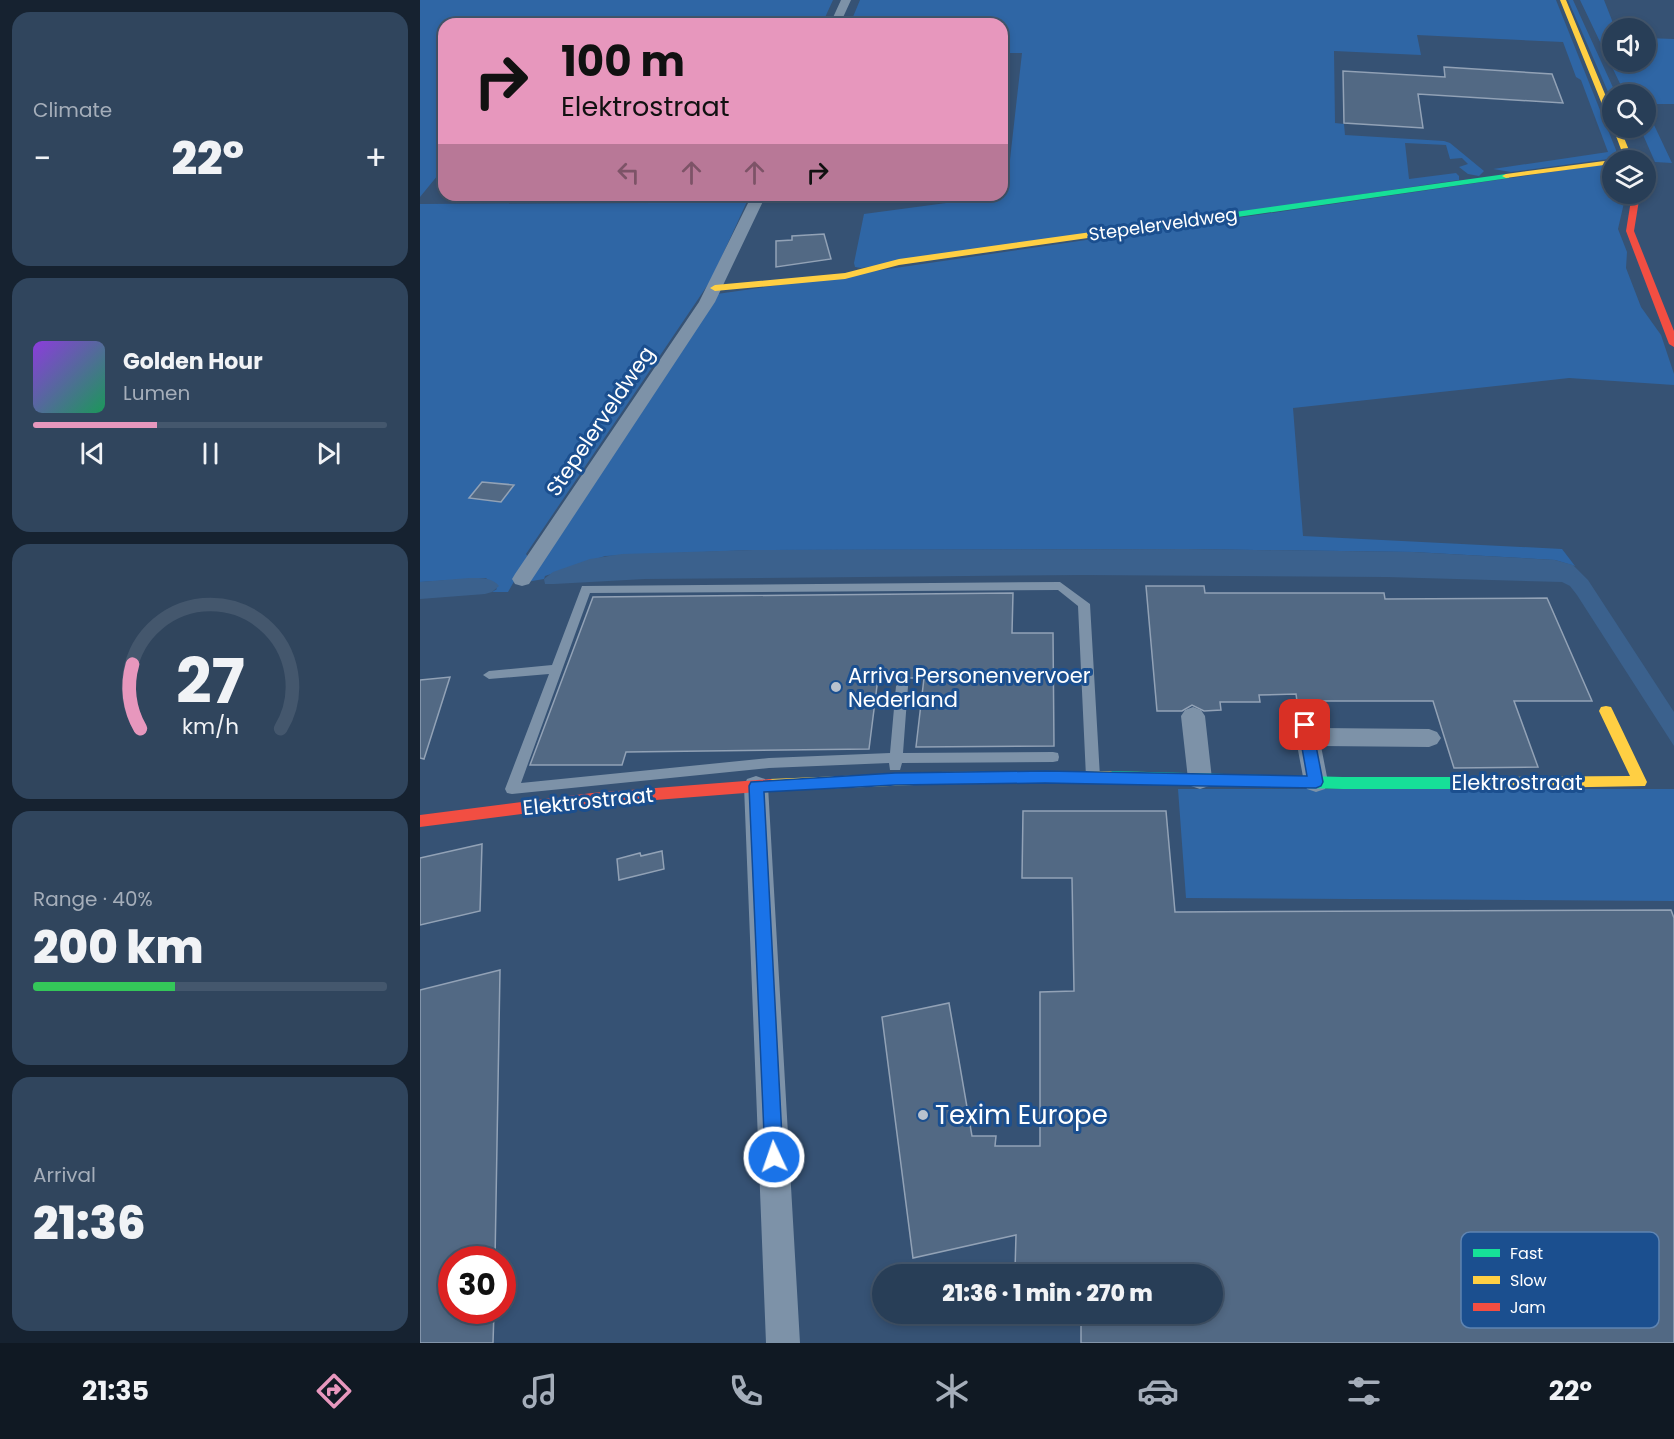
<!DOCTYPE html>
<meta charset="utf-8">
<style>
body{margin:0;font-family:Poppins,sans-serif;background:#30455d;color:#f1f3f6;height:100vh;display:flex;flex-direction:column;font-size:22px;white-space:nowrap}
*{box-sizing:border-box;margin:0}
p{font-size:20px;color:#a5aeba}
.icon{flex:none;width:33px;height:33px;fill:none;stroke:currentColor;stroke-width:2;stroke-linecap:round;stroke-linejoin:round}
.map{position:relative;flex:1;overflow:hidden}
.details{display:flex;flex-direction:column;gap:12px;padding:12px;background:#162230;width:420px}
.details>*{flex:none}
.hud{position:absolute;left:18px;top:18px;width:570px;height:183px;border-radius:18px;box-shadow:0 3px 9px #0003,0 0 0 2px #44576d;background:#e797bd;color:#111;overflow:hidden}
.controls{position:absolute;left:1182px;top:18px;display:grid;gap:12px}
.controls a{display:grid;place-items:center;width:54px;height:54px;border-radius:50%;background:#283e57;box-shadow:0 3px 9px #0003,0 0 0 2px #44576d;font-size:30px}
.speed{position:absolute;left:18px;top:1246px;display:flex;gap:12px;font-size:30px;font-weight:700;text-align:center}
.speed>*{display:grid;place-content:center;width:78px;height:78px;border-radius:50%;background:#283e57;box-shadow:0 3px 9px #0003,0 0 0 2px #44576d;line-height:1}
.speed .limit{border:9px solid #d22;background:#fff;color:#111}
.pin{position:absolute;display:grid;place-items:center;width:51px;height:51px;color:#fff;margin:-26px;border-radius:12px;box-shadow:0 3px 9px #0006}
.me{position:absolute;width:66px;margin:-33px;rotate:357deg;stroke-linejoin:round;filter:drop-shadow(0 0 4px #0008)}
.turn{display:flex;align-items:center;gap:21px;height:126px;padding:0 24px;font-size:27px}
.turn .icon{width:78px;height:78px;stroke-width:2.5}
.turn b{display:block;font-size:42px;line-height:51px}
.lanes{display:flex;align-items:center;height:57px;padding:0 24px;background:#0003;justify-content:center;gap:30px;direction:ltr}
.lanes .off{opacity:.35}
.big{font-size:45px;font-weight:800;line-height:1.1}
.details .widget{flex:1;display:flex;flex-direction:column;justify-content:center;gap:9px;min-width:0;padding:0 21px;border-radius:18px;background:#30455d}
.details .dial{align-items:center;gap:0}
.dial svg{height:156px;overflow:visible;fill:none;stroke:#44576d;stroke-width:7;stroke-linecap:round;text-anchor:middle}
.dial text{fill:#f1f3f6;stroke:none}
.song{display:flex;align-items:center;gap:18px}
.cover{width:72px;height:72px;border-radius:9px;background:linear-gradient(135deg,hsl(270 70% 55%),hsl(150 70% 35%))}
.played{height:6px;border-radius:3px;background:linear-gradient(90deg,#e797bd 35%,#44576d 35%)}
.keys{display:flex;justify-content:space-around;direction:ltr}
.heat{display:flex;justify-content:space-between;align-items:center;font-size:33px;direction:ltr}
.charge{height:9px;border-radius:4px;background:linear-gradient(90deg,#34c759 40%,#44576d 0)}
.trip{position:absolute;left:452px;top:1264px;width:351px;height:60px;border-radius:30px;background:#283e57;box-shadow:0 3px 9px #0003,0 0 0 2px #44576d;font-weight:800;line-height:60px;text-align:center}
.tab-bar{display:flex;height:96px;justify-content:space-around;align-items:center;background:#101923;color:#a5aeba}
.tab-bar .icon{width:42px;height:42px}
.tab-bar .current{color:#e797bd}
.tab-bar b{font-size:27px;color:#f1f3f6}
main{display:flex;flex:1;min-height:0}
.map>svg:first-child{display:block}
</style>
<main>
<section class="details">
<div class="widget"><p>Climate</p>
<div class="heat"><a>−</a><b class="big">22°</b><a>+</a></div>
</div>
<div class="widget">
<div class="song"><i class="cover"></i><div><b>Golden Hour</b><p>Lumen</p></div></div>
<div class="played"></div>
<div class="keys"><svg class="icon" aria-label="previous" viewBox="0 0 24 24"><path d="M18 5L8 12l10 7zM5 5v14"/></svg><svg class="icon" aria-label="pause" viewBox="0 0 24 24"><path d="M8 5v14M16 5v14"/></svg><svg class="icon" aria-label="next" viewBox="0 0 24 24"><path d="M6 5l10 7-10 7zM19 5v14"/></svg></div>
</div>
<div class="widget dial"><svg viewBox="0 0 100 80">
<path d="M14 69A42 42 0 1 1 86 69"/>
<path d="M14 69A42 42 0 0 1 10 36" stroke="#e797bd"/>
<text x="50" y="56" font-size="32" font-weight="700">27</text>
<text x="50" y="72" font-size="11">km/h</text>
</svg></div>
<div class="widget"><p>Range · 40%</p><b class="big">200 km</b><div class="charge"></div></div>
<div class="widget"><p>Arrival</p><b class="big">21:36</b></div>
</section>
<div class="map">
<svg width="1254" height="1343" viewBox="0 0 1254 1343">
<rect width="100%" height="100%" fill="#365274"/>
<path fill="#2f66a5" d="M0,0H413L402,24H24V174L18,175L0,197Z
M440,0H1136L1198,155L1196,158L1091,172L1073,169L1188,152L1161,80L1156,77L1143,42L997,35L1001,55L914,51L915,123L924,124L925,135L1024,141L1030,143L1064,171L1059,176L1048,174L1039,167L1048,164L1042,158L1030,159L1026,145L985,143L989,179L1036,173L1039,176V180L441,268L435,267L434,263L444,214L586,195L602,53H582V24H430Z
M1148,0H1153L1196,94H1192V101Z
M1160,0H1184L1195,28H1192V62H1226V38L1254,39V104H1226V94H1205Z
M1226,108L1252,163L1235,162L1220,128H1226Z
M1186,164L1192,166V194H1206L1198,229L1207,252L1206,268L1221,307L1241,335L1254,374V385L1149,378L873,408L883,536L1142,549L1155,566L1135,560L993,552L767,549L332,550L185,556L125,576L124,579L106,582L297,294Z
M241,195H330L291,280L106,554L108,557L88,592H72L77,589L66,578L0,582V204L235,203Z
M758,789H1254V901L766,898Z"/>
<path fill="#3b618d" d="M767,549L993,552L1135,560L1153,565L1168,580L1254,712V746L1157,595L1150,586L1142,582L966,577L662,575L225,579L134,584H125L124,579L133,572L170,559L202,554L332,550Z
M49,578C60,578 72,577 79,586L72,592L65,594L0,599V582Z"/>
<path fill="#526984" stroke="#92a2b6" stroke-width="1.5" d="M1024,67L1132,74L1143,103L998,94L1003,128L924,123L923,71L1025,77Z
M404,234L411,259L356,267V241L372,240V236Z
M62,482L94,485L81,502L49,498Z
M726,586H784L785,593H964L965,599L1127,598L1172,701H1094L1118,767L1034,768L1013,701H877L876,694L839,695L840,702H800L801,710L784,711L772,705L762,711H737Z
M593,593L592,633H633L634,746L496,747L504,678H458L449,749L206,752L202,765H110L173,597Z
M30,677L4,759L0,758V680Z
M603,811H746L755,912L1251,910L1254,918V1343H661V1314H792V1275H660V1271L595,1270L596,1235L493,1258L462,1017L529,1003L552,1136H576L575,1146H620V992L654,991L652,878H602Z
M62,844L60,911L0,925V858Z
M242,851L244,869L199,880L197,859L220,853L221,856Z
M80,970L75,1260H32V1311H74L73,1343H0V990Z"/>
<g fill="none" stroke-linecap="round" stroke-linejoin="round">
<path fill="#7d92a8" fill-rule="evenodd" d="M640,582L670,604L680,777L678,781L673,782L668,781L666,777L658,606L638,590L170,593L101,783L349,758L470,753L476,686L482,682L488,686L483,753L633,752L638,753L639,757L638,761L633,762L482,763L480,770H470L469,763L349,768L92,794L87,793L85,789L129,674L69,679L63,675L69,671L132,665L162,586Z"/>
<path fill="#7d92a8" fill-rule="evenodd" d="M421,0H431L420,24H410Z
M332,195H346L295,302L109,584L102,586L95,584L92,579L95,574L279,302Z
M883,704L891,707L898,728L1009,729L1017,732L1021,738L1017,744L1009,747L901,746L908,782L905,789L896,792L887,789L884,782L871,713L875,707Z
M773,707L781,710L785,716L792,779L789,786L780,789L771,786L768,779L761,716L765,710Z
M336,776L345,779L348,786L380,1343H346L324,786L327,779Z"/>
<path fill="#16e098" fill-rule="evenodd" d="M1086,174H1089V178L700,234L696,231L700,228Z
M690,771L923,777H1059L1064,779L1066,783L1064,787L1059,789H923L690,783L685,781L683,777L685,773Z"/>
<path fill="#ffcf43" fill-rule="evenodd" d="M1140,0H1146L1192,111V121L1188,119Z
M1193,128H1200L1213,160H1205Z
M1192,160H1195H1192V164L1086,178L1082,176L1086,174Z
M700,228L703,229V233L479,265L425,279L295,291L290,288L295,285L425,273L479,259Z
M1186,706L1191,707L1193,711L1227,782L1225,786L1059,789L1054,787L1052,783L1054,779L1059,777L1210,776L1179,711L1181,707Z
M690,771L695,773L697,777L695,781L690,783L518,784L350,791L345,789L343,785L345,781L350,779L518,772Z"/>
<path fill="#f24e42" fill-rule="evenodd" d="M1212,194H1220L1214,231L1254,331V347L1249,344L1206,231Z
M350,779L355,781L357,785L355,789L350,791L172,805L0,827V815L172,793Z"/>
</g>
<path fill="#1a73e8" stroke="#114b97" stroke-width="1.5" d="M885,720L892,725L903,782L901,786L896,788L625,783L475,785L344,792L363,1157L361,1164L354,1167L347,1164L345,1157L329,786L331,782L475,773L625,771L887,776L878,725Z"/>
<g fill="#b9c2ce" stroke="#1b4f8f" stroke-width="2">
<circle cx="416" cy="687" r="6"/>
<circle cx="503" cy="1115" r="6"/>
</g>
<g text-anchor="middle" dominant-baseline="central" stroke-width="6" stroke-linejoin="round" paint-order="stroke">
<g font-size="18" fill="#fff" stroke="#1b4f8f">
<text transform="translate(743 224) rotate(-8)">Stepelerveldweg</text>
</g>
<g font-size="21" fill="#fff" stroke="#1b4f8f">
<text transform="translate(180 421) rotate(-56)">Stepelerveldweg</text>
<text x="1097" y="782">Elektrostraat</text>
<text transform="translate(168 801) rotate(-6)">Elektrostraat</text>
</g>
<g font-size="21" fill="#fff" stroke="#1b4f8f" text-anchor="start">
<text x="428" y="675">Arriva Personenvervoer<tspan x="428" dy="24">Nederland</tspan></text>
</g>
<g font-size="26" fill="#fff" stroke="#1b4f8f" text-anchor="start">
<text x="515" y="1115">Texim Europe</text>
</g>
</g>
<rect x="1041" y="1232" width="198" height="96" rx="9" fill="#1b4f8f" stroke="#5f84b1" stroke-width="1.5"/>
<rect x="1053" y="1249" width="27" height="8" fill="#16e098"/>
<rect x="1053" y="1276" width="27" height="8" fill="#ffcf43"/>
<rect x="1053" y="1303" width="27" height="8" fill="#f24e42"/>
<g font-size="16" fill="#fff">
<text x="1090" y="1259">Fast</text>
<text x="1090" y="1286">Slow</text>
<text x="1090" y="1313">Jam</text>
</g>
</svg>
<div class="controls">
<a><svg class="icon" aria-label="sound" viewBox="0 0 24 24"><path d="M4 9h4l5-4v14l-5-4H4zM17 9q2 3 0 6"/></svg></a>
<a><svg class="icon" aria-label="search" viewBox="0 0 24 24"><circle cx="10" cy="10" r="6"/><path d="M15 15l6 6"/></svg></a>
<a><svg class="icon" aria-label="layers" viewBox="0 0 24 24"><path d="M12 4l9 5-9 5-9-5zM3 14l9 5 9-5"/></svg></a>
</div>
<div class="speed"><div class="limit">30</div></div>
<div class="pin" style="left:885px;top:725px;background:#d93025"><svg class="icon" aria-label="arrive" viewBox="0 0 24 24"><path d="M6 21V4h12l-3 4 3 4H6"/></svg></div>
<svg class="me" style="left:354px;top:1157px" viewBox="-20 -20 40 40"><circle r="17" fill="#1a73e8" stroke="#fff" stroke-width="3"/><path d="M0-11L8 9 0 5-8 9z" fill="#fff"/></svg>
<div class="trip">21:36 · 1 min · 270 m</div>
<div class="hud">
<div class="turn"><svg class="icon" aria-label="right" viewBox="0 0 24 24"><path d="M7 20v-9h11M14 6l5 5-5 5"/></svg><div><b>100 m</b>Elektrostraat</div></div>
<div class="lanes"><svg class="icon off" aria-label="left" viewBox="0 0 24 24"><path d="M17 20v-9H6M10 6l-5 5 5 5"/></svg><svg class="icon off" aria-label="ahead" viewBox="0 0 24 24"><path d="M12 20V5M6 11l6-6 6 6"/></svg><svg class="icon off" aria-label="ahead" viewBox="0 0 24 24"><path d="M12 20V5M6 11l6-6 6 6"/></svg><svg class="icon" aria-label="right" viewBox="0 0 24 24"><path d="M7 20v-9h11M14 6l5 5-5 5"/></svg></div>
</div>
</div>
</main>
<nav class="tab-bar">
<b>21:35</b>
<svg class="icon current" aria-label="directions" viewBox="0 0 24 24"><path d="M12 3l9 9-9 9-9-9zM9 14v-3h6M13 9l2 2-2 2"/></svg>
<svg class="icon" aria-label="music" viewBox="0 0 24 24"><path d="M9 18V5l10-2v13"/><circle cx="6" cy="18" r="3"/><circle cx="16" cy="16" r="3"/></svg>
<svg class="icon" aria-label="phone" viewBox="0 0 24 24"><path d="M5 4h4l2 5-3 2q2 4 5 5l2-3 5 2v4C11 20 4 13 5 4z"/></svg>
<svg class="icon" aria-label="climate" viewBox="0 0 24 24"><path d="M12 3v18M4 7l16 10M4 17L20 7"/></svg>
<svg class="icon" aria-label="car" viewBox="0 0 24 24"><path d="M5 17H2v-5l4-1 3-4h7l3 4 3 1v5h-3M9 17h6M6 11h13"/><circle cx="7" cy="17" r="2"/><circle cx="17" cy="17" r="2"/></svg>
<svg class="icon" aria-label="filters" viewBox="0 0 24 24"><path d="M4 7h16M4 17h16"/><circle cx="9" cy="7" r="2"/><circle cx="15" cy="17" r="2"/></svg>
<b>22°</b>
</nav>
